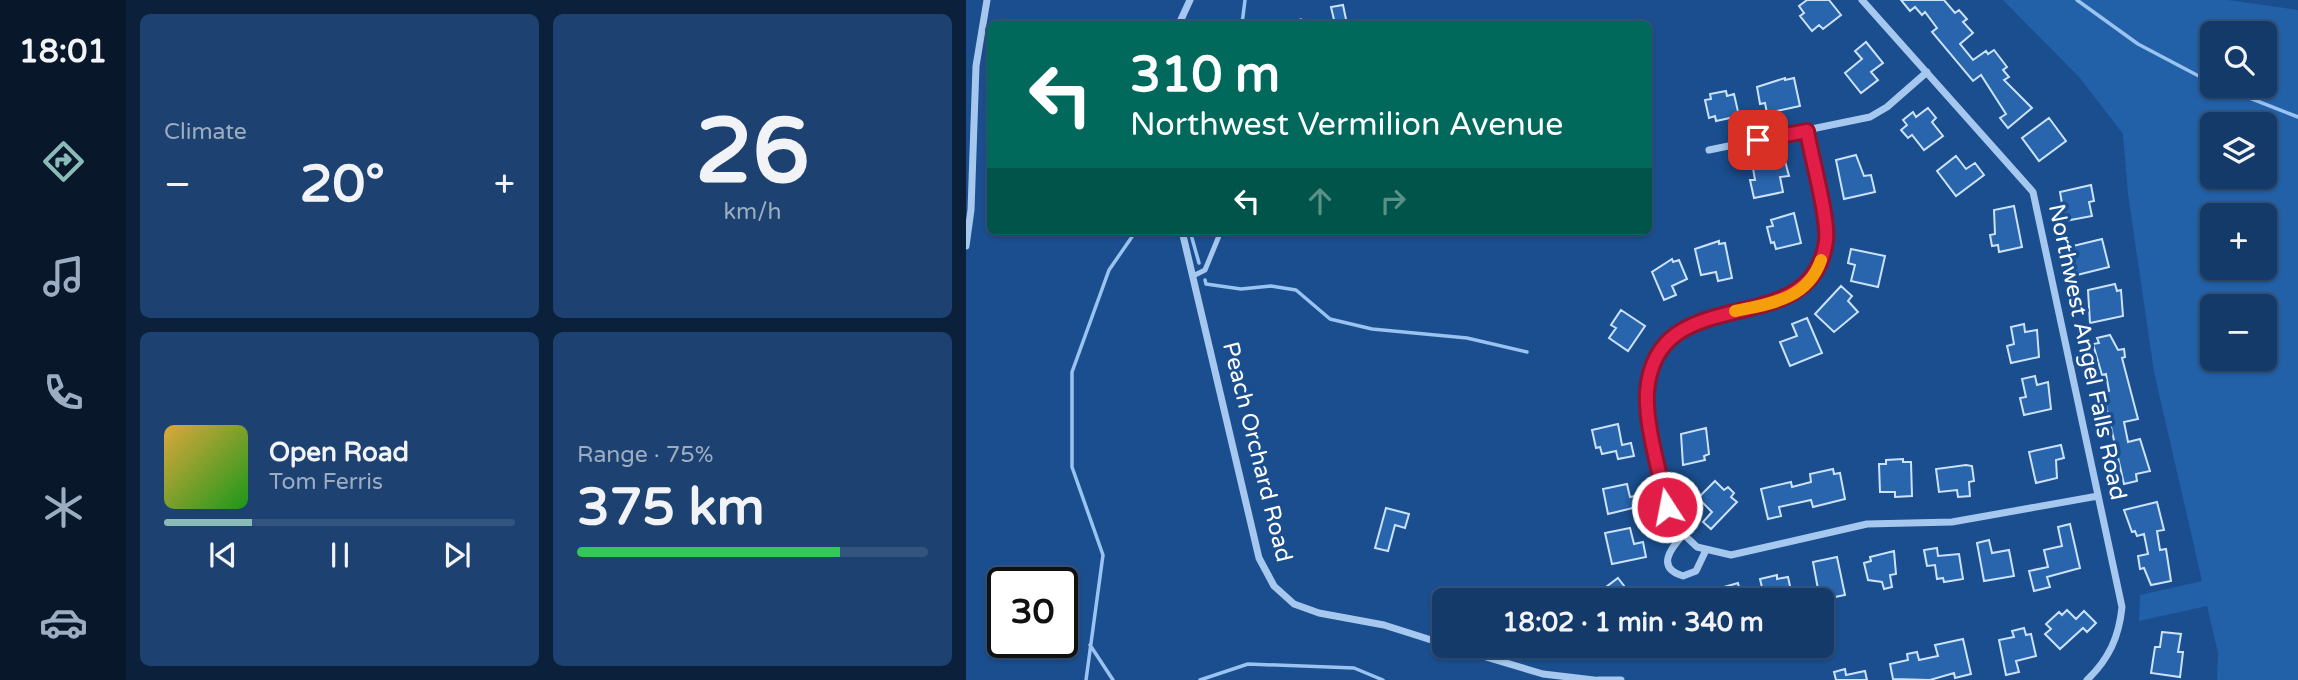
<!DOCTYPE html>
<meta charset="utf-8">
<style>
body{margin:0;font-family:"Varela Round",sans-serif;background:#1d4170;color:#f1f3f6;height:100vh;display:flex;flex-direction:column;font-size:26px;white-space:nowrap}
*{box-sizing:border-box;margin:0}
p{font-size:23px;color:#9dadc1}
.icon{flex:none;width:38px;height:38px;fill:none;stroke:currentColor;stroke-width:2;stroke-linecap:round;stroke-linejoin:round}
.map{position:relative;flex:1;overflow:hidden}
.drawer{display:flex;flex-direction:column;gap:14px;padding:14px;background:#0b203a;width:840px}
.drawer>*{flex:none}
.banner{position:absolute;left:21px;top:21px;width:665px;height:214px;border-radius:10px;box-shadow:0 2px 5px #0004,0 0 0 2px #33547e;background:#00695c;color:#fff;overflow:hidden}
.fabs{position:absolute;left:1234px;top:21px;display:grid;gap:14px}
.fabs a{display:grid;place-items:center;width:77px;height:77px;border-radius:10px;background:#143a6a;box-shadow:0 2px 5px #0004,0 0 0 2px #33547e;font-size:35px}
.speed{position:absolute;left:21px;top:567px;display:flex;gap:14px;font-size:35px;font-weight:700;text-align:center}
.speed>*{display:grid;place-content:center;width:91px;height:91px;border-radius:50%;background:#143a6a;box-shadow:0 2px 5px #0004,0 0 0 2px #33547e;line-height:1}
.speed .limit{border:4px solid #111;border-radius:10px;background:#fff;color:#111}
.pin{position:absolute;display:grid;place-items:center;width:60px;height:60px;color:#fff;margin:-30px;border-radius:14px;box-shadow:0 4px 10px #0006}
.me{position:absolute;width:77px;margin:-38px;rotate:349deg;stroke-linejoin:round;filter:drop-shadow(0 0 5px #0008)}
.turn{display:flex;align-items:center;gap:24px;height:147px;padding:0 28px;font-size:32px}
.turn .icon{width:91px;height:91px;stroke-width:2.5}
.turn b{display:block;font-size:49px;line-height:60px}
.lanes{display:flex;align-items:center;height:66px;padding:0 28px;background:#0003;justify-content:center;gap:35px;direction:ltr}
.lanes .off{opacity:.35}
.big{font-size:52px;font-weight:700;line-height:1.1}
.drawer .tile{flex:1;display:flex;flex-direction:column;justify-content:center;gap:10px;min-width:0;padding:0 24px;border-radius:10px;background:#1d4170}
.drawer .dial{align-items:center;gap:0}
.dial b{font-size:91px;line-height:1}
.song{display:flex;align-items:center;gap:21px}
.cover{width:84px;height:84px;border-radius:10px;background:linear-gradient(135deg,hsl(40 70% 55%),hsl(120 70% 35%))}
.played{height:7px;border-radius:4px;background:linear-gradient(90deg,#8bbbb9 25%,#33547e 25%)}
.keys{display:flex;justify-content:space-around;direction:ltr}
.heat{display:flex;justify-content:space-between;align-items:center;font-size:38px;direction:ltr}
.charge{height:10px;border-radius:5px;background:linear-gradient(90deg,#34c759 75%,#33547e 0)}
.drawer .tiles{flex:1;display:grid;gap:14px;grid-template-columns:repeat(2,1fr)}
.trip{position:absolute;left:466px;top:588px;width:402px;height:70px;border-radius:10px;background:#143a6a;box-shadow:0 2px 5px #0004,0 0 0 2px #33547e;font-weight:700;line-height:70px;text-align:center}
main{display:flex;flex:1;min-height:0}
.dock{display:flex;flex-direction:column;width:126px;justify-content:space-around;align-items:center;background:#08172a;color:#9dadc1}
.dock .icon{width:49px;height:49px}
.dock .active{color:#8bbbb9}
.dock b{font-size:32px;color:#f1f3f6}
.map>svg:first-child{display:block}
</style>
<main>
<nav class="dock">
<b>18:01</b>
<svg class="icon active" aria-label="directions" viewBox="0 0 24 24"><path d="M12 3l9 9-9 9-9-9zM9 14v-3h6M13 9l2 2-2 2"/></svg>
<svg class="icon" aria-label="music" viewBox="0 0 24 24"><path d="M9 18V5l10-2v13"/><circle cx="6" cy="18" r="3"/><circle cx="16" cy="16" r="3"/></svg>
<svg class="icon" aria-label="phone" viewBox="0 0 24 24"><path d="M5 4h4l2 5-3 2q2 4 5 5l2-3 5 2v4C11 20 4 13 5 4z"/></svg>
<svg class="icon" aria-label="climate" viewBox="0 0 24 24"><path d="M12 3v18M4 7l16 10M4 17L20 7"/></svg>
<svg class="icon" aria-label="car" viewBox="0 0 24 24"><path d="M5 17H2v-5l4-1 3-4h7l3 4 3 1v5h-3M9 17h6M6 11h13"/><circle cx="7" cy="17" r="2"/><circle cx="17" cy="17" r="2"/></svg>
</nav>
<section class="drawer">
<div class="tiles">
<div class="tile"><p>Climate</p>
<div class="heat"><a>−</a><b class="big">20°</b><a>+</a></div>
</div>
<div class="tile dial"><b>26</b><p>km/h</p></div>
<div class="tile">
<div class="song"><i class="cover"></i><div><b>Open Road</b><p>Tom Ferris</p></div></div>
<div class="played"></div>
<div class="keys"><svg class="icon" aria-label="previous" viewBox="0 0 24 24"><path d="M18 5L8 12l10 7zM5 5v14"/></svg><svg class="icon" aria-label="pause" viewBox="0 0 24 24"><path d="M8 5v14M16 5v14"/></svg><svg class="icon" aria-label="next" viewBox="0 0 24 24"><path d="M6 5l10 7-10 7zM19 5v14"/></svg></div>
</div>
<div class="tile"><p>Range · 75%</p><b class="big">375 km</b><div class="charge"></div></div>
</div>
</section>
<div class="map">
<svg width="1332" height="680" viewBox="0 0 1332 680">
<rect width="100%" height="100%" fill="#1a4e8e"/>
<path fill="#2260a7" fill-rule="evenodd" d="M1037,0H1262L1332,10V680H1251L1252,653L1241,606L1173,621L1174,595L1236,581L1188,372L1162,194L1157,134L1113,77ZM1246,33H1298V86H1246ZM1246,124H1298V177H1246ZM1246,215H1298V268H1246ZM1246,306H1298V359H1246Z"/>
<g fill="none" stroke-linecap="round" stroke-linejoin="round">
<path stroke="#99c3f0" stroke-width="3.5" d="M1111,0L1172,44L1246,83
M276,24L279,0
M1253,86L1332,117
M224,231L233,263
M239,280L240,284L275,289L305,286L330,290L364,319L406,329L501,338L561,352
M124,645L147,680
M120,680L137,555L106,467V372L143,270L170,231
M234,680L282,664L388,668L417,680"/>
</g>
<path fill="#2865ac" stroke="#cce2fa" stroke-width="2" d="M841,0H863L875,15L857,29L853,25L846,31L834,16L838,13L833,6Z
M935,0H978L989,13L993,10L1001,19L997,22L1007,33L994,44L1007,60L1020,51L1022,54L1028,50L1041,67L1037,70L1043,77L1038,80L1066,108L1042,128L1034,118L1040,114L1015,75L1007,81L966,32L971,28L959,12L956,15L949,7L944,11Z
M377,5L381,24H369L365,7Z
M900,42L917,63L905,72L912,80L895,93L879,73L896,59L889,51Z
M819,78V80L828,78L834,106L801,113L799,103L794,104L791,87Z
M760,91L761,96L768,94L773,116L750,121L749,116L743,118L739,100L745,99L744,94Z
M962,108L970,118L966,122L977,136L958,150L946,135L942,138L935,130L941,125L937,120L947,112L950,117Z
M1083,118L1100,141L1073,161L1056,138Z
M890,155L898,176L905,175L909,192L878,199L870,160Z
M990,156L1000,169L1009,163L1018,175L990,196L971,171Z
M819,161L823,176L814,177L817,192L788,198L784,180H789L787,168Z
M1125,185L1128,201L1123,202L1126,216L1099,221L1094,192Z
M1048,206L1056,247L1033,252L1032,245L1026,246L1024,235L1029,234L1028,210Z
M828,213L835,243L810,249L808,242L805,243L801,227L807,226L805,220Z
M1136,239L1143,267L1111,275L1103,247Z
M753,241V244L759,243L766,278L752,281L750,272L735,275L729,249Z
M885,249L919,256L912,287L885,281L889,265L882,263Z
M706,259L707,262L713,260L721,279L706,286L710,295L698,300L686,272Z
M1149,284L1151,291L1155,290L1157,316L1124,323L1122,290Z
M875,286L886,296L882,301L892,312L868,332L849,314Z
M655,310L679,326L662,351L643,338L650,328L645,325Z
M841,318L856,353L824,366L814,342L831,336L826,324Z
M1058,324L1059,332L1071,330L1073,357L1045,363L1041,346L1048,344L1045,327Z
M1144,335L1152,350L1158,349L1159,357L1156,358L1172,419L1158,422L1162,442L1174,439L1184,471L1170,474L1171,481L1158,484L1137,392L1143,391L1140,374L1136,375L1127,344L1133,343L1131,338Z
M1069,376L1071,385L1082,382L1085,409L1058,415L1054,398L1060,397L1056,379Z
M652,424L656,445L665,443L668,456L652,459L650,451L636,454L634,447L630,448L626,430Z
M740,428L743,454L738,456L739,460L717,465L715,434Z
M1095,445L1098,458L1090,460L1091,478L1070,483L1063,452Z
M937,459V462H945L946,496L929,497V492H914L913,464H920V460Z
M1000,465L1006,466L1008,481L1003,482L1004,496L992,497L991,490L973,492L970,469Z
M867,469L868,474L874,473L879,499L847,507L845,500L813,507L815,516L802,519L795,489L825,482L826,487L845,482L844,474Z
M749,481L758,490L762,487L768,493L765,497L771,502L745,529L737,522L746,512L732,498Z
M661,484L664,497L669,496L671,507L642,514L637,489Z
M1191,502L1198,530L1191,531L1194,550L1200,549L1205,581L1185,585L1178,568L1174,569L1172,556L1182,554L1178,534L1171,536L1169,531L1166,532L1158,510Z
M420,508L443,514L439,528L429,525L422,551L409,548Z
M1104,524L1114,568L1081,577L1084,587L1068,591L1063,571L1082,567L1078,550L1096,546L1092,527Z
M664,528L668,544L677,542L680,557L646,564L639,533Z
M1023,540L1026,553L1043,550L1048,576L1018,581L1011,543Z
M971,548L972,556L993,554L997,579L978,582L977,578L971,579L969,565L961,566L958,550Z
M928,551L930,574L924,575L926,587L918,589L916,582L902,580L898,563L905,561L904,557Z
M871,557L879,595L854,600L847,562Z
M811,575V579L822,577L827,600H799L794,579Z
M652,578L669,600H650L640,587Z
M772,583L776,600H746L744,591Z
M1101,610L1110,619L1118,611L1130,623L1121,632L1117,628L1094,649L1079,634L1085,629L1080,624L1093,612L1096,615Z
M1058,628L1060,635L1065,634L1070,656L1050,661L1053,672L1040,675L1033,640L1048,637L1046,631Z
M1196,632L1215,634L1212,652H1217L1214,677L1185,673L1189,647H1194Z
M997,639L1005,674L989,678L988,673L964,680L927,679L924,664L942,660L941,654L951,652L953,660L972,656L969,645Z
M879,669L880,675L899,671L901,680H870L868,672Z"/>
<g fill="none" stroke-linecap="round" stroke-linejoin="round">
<path stroke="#a6c8ee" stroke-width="5" d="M333,24L335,21
M227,276L239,270L255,231"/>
<path stroke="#a6c8ee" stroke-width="7" d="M896,0L1067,192L1156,607C1153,637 1143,659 1121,680
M213,24L224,0
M841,131L861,237L852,267L843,281L824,297L726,323L704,341L685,371L681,405L701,507L711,528L731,547L765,555L901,524L986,522L1132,496
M743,150L904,117L921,107L961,72
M216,231L293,558L308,586L328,604L353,613L418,625L478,644
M0,246L5,210L10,66L21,0
M717,535C704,549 690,568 717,576L730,571L740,550
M483,646L577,674L628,680
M632,680H655"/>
</g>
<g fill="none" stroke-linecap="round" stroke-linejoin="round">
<g stroke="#92132f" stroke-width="18">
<path id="route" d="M701,507C694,473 679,425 681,392C690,275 846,346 860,241C863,219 845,156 841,131L792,140"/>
</g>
<use href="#route" stroke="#e11d48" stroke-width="12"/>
<path stroke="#f59e0b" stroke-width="12" d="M769,311C804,304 842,299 855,260"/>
</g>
<g text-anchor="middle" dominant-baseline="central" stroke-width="7" stroke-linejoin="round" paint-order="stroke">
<g font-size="23" fill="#fff" stroke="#1a4e8e">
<text transform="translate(1121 352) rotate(78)">Northwest Angel Falls Road</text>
<text transform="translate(291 452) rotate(76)">Peach Orchard Road</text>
</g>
</g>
</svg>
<div class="fabs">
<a><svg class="icon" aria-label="search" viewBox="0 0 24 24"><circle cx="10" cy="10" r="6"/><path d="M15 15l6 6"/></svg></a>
<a><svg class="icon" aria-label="layers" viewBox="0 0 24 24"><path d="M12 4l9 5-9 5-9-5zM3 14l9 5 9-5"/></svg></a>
<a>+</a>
<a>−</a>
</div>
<div class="speed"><div class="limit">30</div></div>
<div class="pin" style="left:792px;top:140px;background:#d93025"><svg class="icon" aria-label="arrive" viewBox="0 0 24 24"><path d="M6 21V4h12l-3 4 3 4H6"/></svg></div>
<svg class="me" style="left:701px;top:507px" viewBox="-20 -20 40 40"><circle r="17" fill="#e11d48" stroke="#fff" stroke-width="3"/><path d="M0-11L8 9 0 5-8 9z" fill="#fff"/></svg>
<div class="trip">18:02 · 1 min · 340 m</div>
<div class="banner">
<div class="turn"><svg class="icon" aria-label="left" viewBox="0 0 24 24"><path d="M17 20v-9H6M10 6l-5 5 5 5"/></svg><div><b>310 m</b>Northwest Vermilion Avenue</div></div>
<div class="lanes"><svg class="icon" aria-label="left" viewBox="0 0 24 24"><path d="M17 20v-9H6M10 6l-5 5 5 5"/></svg><svg class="icon off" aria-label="ahead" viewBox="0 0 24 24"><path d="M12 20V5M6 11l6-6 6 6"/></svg><svg class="icon off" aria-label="right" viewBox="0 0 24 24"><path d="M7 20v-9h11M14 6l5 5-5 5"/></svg></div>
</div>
</div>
</main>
